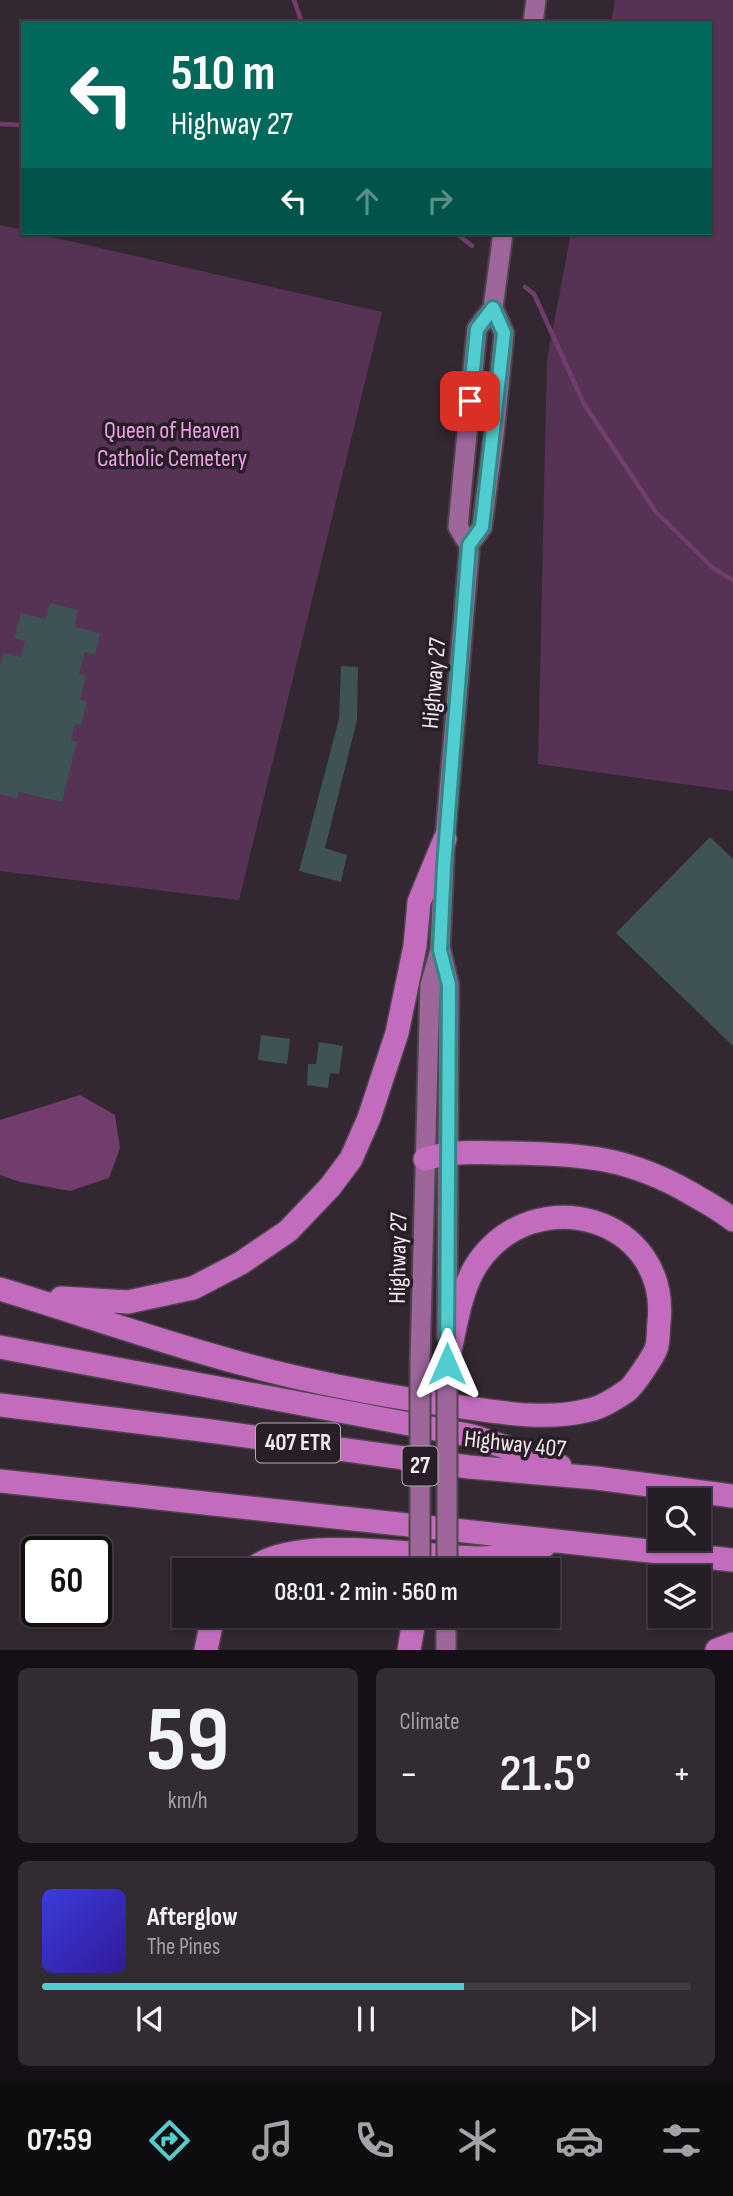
<!DOCTYPE html>
<meta charset="utf-8">
<style>
body{margin:0;font-family:"Sofia Sans Condensed",sans-serif;background:#322b32;color:#f1f3f6;height:100vh;display:flex;flex-direction:column;font-size:26px;white-space:nowrap}
*{box-sizing:border-box;margin:0}
p{font-size:23px;color:#a4a2a7}
.icon{flex:none;width:38px;height:38px;fill:none;stroke:currentColor;stroke-width:2;stroke-linecap:round;stroke-linejoin:round}
.map{position:relative;height:1650px;overflow:hidden}
.side{display:flex;flex-direction:column;gap:18px;padding:18px;background:#151015;flex:1}
.side>*{flex:none}
.guide{position:absolute;left:21px;top:21px;width:691px;height:214px;border-radius:0px;box-shadow:0 2px 5px #0004,0 0 0 2px #423c43;background:#00695c;color:#fff;overflow:hidden}
.fabs{position:absolute;left:648px;top:1488px;display:grid;gap:14px}
.fabs a{display:grid;place-items:center;width:63px;height:63px;border-radius:0px;background:#261e26;box-shadow:0 2px 5px #0004,0 0 0 2px #423c43;font-size:35px}
.speed{position:absolute;left:21px;top:1536px;display:flex;gap:14px;font-size:35px;font-weight:700;text-align:center}
.speed>*{display:grid;place-content:center;width:91px;height:91px;border-radius:50%;background:#261e26;box-shadow:0 2px 5px #0004,0 0 0 2px #423c43;line-height:1}
.speed .limit{border:4px solid #111;border-radius:10px;background:#fff;color:#111}
.pin{position:absolute;display:grid;place-items:center;width:60px;height:60px;color:#fff;margin:-30px;border-radius:14px;box-shadow:0 4px 10px #0006}
.me{position:absolute;width:77px;margin:-38px;rotate:0deg;stroke-linejoin:round;filter:drop-shadow(0 0 5px #0008)}
.turn{display:flex;align-items:center;gap:24px;height:147px;padding:0 35px;font-size:32px}
.turn .icon{width:91px;height:91px;stroke-width:2.5}
.turn b{display:block;font-size:49px;line-height:60px}
.lanes{display:flex;align-items:center;height:66px;padding:0 35px;background:#0003;justify-content:center;gap:35px;direction:ltr}
.lanes .off{opacity:.35}
.big{font-size:52px;font-weight:600;line-height:1.1}
.side .tile{flex:1;display:flex;flex-direction:column;justify-content:center;gap:10px;min-width:0;padding:0 24px;border-radius:10px;background:#322b32}
.side .dial{align-items:center;gap:0}
.dial b{font-size:91px;line-height:1}
.song{display:flex;align-items:center;gap:21px}
.cover{width:84px;height:84px;border-radius:10px;background:linear-gradient(135deg,hsl(240 70% 55%),hsl(250 70% 35%))}
.played{height:7px;border-radius:4px;background:linear-gradient(90deg,#52cdcf 65%,#423c43 65%)}
.keys{display:flex;justify-content:space-around;direction:ltr}
.heat{display:flex;justify-content:space-between;align-items:center;font-size:38px;direction:ltr}
.side .tiles{flex:1;display:grid;gap:18px;grid-template-columns:1fr 1fr}
.tile:last-child{grid-column:span 2}
.trip{position:absolute;left:172px;top:1558px;width:388px;height:70px;border-radius:0px;background:#261e26;box-shadow:0 2px 5px #0004,0 0 0 2px #423c43;font-weight:600;line-height:70px;text-align:center}
.tab-bar{display:flex;height:112px;justify-content:space-around;align-items:center;background:#0f0c0f;color:#a4a2a7}
.tab-bar .icon{width:49px;height:49px}
.tab-bar .active{color:#52cdcf}
.tab-bar b{font-size:32px;color:#f1f3f6}
.map>svg:first-child{display:block}
</style>
<div class="map">
<svg width="733" height="1650" viewBox="0 0 733 1650">
<rect width="100%" height="100%" fill="#332832"/>
<path fill="#563354" d="M615,0H733V791L538,764L547,360L571,233H710V23H611Z
M0,225L23,230V233H34L382,312L239,900L0,871Z"/>
<path fill="#703d6d" d="M80,1095L115,1115L120,1148L109,1178L70,1191L20,1182L0,1175V1120Z"/>
<g fill="none" stroke-linecap="round" stroke-linejoin="round">
<path stroke="#703d6d" stroke-width="4.5" d="M294,0L302,23
M0,124L23,125
M456,233L472,246
M525,287L534,294L584,404L656,512L713,568L733,580"/>
</g>
<path fill="#3f5354" d="M50,603L78,610L74,627L100,633L95,655L85,652L79,674L86,675L80,700L87,702L81,725L75,724L71,740L77,742L62,802L19,792L17,799L0,794V666L3,653L21,657L25,641L14,638L21,613L46,619Z
M341,666L358,667L357,720L325,848L347,855L341,882L299,871L339,719Z
M710,837L733,859V1046L616,933Z
M261,1035L290,1039L287,1064L258,1060Z
M319,1042L343,1046L339,1074L330,1073L328,1088L307,1085L308,1064H316Z"/>
<g fill="none" stroke-linecap="round" stroke-linejoin="round">
<g stroke="#4e444d" stroke-width="23">
<path id="primary" d="M533,23L536,0
M469,545L482,527L495,426L504,333L493,308
M441,951L449,985L447,1336
M420,1362L430,985L440,950L445,839L469,554V545L458,527L477,329L493,308L503,233
M446,1650V1615"/>
</g>
<g stroke="#4e444d" stroke-width="26">
<path id="motorway" d="M425,1159C454,1150 480,1153 510,1153C582,1154 629,1157 692,1194C706,1202 721,1210 733,1220
M0,1289C82,1314 164,1343 247,1365C313,1383 380,1395 447,1405C493,1411 543,1422 589,1410C601,1408 618,1397 628,1390C634,1385 653,1357 656,1349C659,1341 658,1330 659,1322C670,1217 534,1179 477,1264C459,1292 455,1332 447,1364
M61,1298L128,1302L193,1288L241,1263L288,1231L330,1187L351,1159L369,1118L397,1033L415,946L419,902L445,839
M0,1347L473,1436L560,1466
M0,1405L210,1431L469,1467L596,1478L733,1496
M0,1481L733,1560
M251,1570C293,1533 425,1557 480,1558C501,1558 524,1550 544,1546
M206,1650L213,1615
M409,1650L415,1615
M717,1650L733,1644"/>
</g>
<use href="#primary" stroke="#9f669c" stroke-width="19"/>
<use href="#motorway" stroke="#c36cbe" stroke-width="23"/>
<g stroke="#4e444d" stroke-width="23" stroke-linecap="butt">
<path id="primary-bridge" d="M420,1362V1570
M447,1364V1570"/>
</g>
<use href="#primary-bridge" stroke="#9f669c" stroke-width="19"/>
</g>
<g fill="none" stroke-linecap="round" stroke-linejoin="round">
<g stroke="#358587" stroke-width="18">
<path id="route" d="M447,1364L449,985L440,950L444,866L469,545L482,527L504,333L493,308L477,329L470,401"/>
</g>
<use href="#route" stroke="#52cdcf" stroke-width="12"/>
</g>
<g text-anchor="middle" dominant-baseline="central" stroke-width="7" stroke-linejoin="round" paint-order="stroke">
<g fill="#291e28" stroke="#b5acb4" stroke-width="2">
<rect x="256" y="1423.5" width="84" height="39" rx="5"/>
<rect x="402.5" y="1446.5" width="35" height="39" rx="5"/>
</g>
<g font-size="23" font-weight="bold" fill="#f1e9f0">
<text x="298" y="1443">407 ETR</text>
<text x="420" y="1466">27</text>
</g>
<g font-size="24" fill="#eca0e7" stroke="#291e28">
<text x="172" y="430">Queen of Heaven<tspan x="172" dy="28">Catholic Cemetery</tspan></text>
</g>
<g font-size="24" fill="#f1e9f0" stroke="#291e28">
<text transform="translate(434 683) rotate(-85)">Highway 27</text>
<text transform="translate(398 1258) rotate(-89)">Highway 27</text>
<text transform="translate(515 1444) rotate(6)">Highway 407</text>
</g>
</g>
</svg>
<div class="fabs">
<a><svg class="icon" aria-label="search" viewBox="0 0 24 24"><circle cx="10" cy="10" r="6"/><path d="M15 15l6 6"/></svg></a>
<a><svg class="icon" aria-label="layers" viewBox="0 0 24 24"><path d="M12 4l9 5-9 5-9-5zM3 14l9 5 9-5"/></svg></a>
</div>
<div class="speed"><div class="limit">60</div></div>
<div class="pin" style="left:470px;top:401px;background:#d93025"><svg class="icon" aria-label="arrive" viewBox="0 0 24 24"><path d="M6 21V4h12l-3 4 3 4H6"/></svg></div>
<svg class="me" style="left:447px;top:1364px" viewBox="-20 -20 40 40"><path d="M0-17L14 15 0 8-14 15z" fill="#52cdcf" stroke="#fff" stroke-width="4"/></svg>
<div class="trip">08:01 · 2 min · 560 m</div>
<div class="guide">
<div class="turn"><svg class="icon" aria-label="left" viewBox="0 0 24 24"><path d="M17 20v-9H6M10 6l-5 5 5 5"/></svg><div><b>510 m</b>Highway 27</div></div>
<div class="lanes"><svg class="icon" aria-label="left" viewBox="0 0 24 24"><path d="M17 20v-9H6M10 6l-5 5 5 5"/></svg><svg class="icon off" aria-label="ahead" viewBox="0 0 24 24"><path d="M12 20V5M6 11l6-6 6 6"/></svg><svg class="icon off" aria-label="right" viewBox="0 0 24 24"><path d="M7 20v-9h11M14 6l5 5-5 5"/></svg></div>
</div>
</div>
<section class="side">
<div class="tiles">
<div class="tile dial"><b>59</b><p>km/h</p></div>
<div class="tile"><p>Climate</p>
<div class="heat"><a>−</a><b class="big">21.5°</b><a>+</a></div>
</div>
<div class="tile">
<div class="song"><i class="cover"></i><div><b>Afterglow</b><p>The Pines</p></div></div>
<div class="played"></div>
<div class="keys"><svg class="icon" aria-label="previous" viewBox="0 0 24 24"><path d="M18 5L8 12l10 7zM5 5v14"/></svg><svg class="icon" aria-label="pause" viewBox="0 0 24 24"><path d="M8 5v14M16 5v14"/></svg><svg class="icon" aria-label="next" viewBox="0 0 24 24"><path d="M6 5l10 7-10 7zM19 5v14"/></svg></div>
</div>
</div>
</section>
<nav class="tab-bar">
<b>07:59</b>
<svg class="icon active" aria-label="directions" viewBox="0 0 24 24"><path d="M12 3l9 9-9 9-9-9zM9 14v-3h6M13 9l2 2-2 2"/></svg>
<svg class="icon" aria-label="music" viewBox="0 0 24 24"><path d="M9 18V5l10-2v13"/><circle cx="6" cy="18" r="3"/><circle cx="16" cy="16" r="3"/></svg>
<svg class="icon" aria-label="phone" viewBox="0 0 24 24"><path d="M5 4h4l2 5-3 2q2 4 5 5l2-3 5 2v4C11 20 4 13 5 4z"/></svg>
<svg class="icon" aria-label="climate" viewBox="0 0 24 24"><path d="M12 3v18M4 7l16 10M4 17L20 7"/></svg>
<svg class="icon" aria-label="car" viewBox="0 0 24 24"><path d="M5 17H2v-5l4-1 3-4h7l3 4 3 1v5h-3M9 17h6M6 11h13"/><circle cx="7" cy="17" r="2"/><circle cx="17" cy="17" r="2"/></svg>
<svg class="icon" aria-label="filters" viewBox="0 0 24 24"><path d="M4 7h16M4 17h16"/><circle cx="9" cy="7" r="2"/><circle cx="15" cy="17" r="2"/></svg>
</nav>
